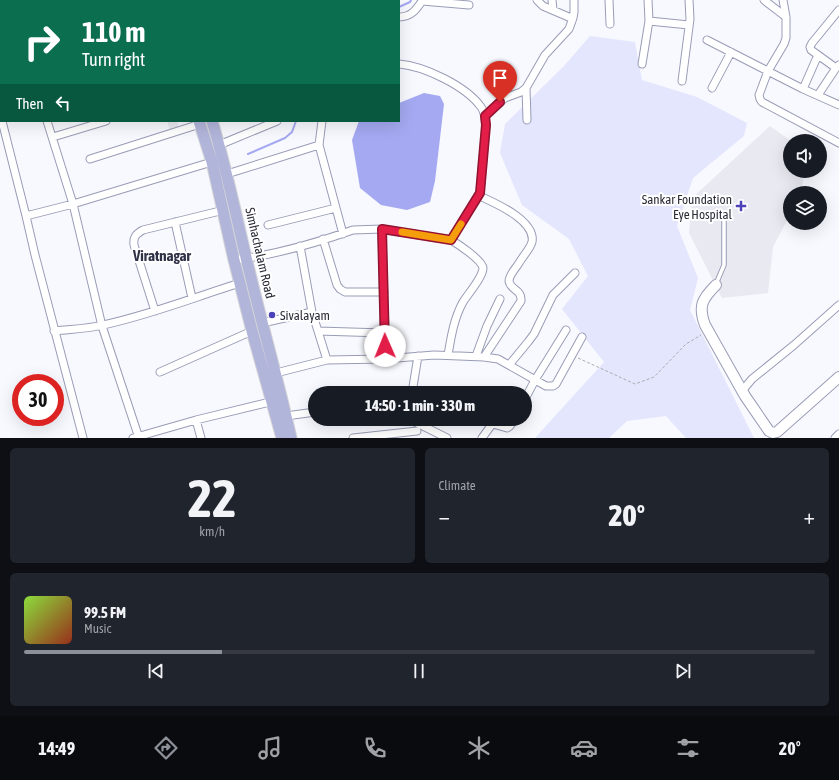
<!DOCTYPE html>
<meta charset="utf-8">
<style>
body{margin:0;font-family:"Asap Condensed",sans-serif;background:#20242c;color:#f1f3f6;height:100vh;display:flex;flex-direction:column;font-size:15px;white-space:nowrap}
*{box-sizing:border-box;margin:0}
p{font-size:13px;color:#9ea1a6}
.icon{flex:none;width:22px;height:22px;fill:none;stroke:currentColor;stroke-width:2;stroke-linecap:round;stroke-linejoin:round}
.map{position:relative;height:438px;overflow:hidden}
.drawer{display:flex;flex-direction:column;gap:10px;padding:10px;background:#0d0f14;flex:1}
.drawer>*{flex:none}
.guide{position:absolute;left:0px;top:0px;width:400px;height:122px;box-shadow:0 4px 16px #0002;background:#0b6e4f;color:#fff;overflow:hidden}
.buttons{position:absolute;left:783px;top:134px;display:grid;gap:8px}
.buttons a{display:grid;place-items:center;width:44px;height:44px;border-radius:50%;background:#171b24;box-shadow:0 4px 16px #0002;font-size:20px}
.speed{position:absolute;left:12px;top:374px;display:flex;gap:8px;font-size:20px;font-weight:700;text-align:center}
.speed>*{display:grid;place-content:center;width:52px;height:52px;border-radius:50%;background:#171b24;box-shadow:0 4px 16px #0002;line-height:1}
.speed .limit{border:6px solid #d22;background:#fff;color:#111}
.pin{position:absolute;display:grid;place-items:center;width:34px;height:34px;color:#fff;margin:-41px -17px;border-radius:50% 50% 50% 0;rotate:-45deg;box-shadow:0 0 4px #0007}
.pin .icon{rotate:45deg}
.me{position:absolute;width:44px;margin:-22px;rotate:359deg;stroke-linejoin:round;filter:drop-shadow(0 0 3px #0008)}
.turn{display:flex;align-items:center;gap:14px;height:84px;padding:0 16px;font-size:18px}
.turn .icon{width:52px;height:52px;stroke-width:2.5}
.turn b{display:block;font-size:28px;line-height:34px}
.then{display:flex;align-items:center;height:38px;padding:0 16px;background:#0003;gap:8px;font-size:15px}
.big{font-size:30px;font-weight:800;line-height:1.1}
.drawer .card{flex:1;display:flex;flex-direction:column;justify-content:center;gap:6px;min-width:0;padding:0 14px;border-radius:6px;background:#20242c}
.drawer .dial{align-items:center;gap:0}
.dial b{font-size:52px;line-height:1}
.song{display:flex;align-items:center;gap:12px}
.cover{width:48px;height:48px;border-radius:6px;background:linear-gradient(135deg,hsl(90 70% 55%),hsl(10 70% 35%))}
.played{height:4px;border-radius:2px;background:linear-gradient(90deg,#8c9099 25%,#363941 25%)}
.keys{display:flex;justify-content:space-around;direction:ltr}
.heat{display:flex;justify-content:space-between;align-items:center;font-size:22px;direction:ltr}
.drawer .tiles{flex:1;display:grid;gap:10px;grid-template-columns:1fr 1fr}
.card:last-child{grid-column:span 2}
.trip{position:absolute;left:308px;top:386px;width:224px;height:40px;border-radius:20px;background:#171b24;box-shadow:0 4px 16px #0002;font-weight:800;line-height:40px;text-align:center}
.dock{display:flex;height:64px;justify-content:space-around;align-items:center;background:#090b0e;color:#9ea1a6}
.dock .icon{width:28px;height:28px}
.dock .current{color:#8c9099}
.dock b{font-size:18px;color:#f1f3f6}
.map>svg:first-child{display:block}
</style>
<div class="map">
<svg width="839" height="438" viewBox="0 0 839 438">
<rect width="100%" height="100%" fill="#f8f9fe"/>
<path fill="#e9e9f1" d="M167,121H177L179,128L170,131Z
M770,126L791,141L790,171H805L801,193H790V215L773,247L768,293L722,298L689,233L692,198Z"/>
<path fill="#e3e6fd" d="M590,36L635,42L642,80L697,97L747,123L744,136L693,178L677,226L698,278L690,310L754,438H686L666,416L627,421L609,438H535L604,362L562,309L588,276L569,239L522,205L500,153L505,124L564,66Z"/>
<path fill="#a4a9f1" d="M424,93L440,96L444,104L435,181L430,202L407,210L381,205L360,188L352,140L359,121H399V103Z"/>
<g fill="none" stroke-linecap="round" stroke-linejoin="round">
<path stroke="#a4a9f1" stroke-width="2" d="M399,7L410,2L411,0
M248,154L285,138L292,132L296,121"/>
<g stroke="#999cb6" stroke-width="5.5">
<path id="lane" d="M716,284L724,265V214"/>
</g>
<g stroke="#999cb6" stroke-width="9">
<path id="street" d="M537,0L543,6L571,18H573L574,12V0
M552,0L553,10
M609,0L610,24
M764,0L786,17
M783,0L786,17V38L784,44L768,71L759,95L760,99L762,102L839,143
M111,1L114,0
M190,1L191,0
M839,10L812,43L810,47L811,50L836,68L839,65
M399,17C411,17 416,10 422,1L469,5
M649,21L689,25
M0,38L1,37
M707,40L803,89L839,105
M642,64L649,21L648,0
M682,81L690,19L689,0
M526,88L527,120
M712,88L731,52
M803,89L818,55
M0,95L1,94
M818,95L836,68
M0,112L1,116
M485,116L505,98L521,92L526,88L545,55L569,29L573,18
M2,121L26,216L35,255L83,438
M47,121L73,204L102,326L139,438
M322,121L319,145L343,234
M53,137L106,121
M219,145L277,121
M90,159L200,124
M227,174L319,145
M480,193L482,197C497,204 536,221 532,242C530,249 523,256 519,263C516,268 509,275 509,281C510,290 522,289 521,301L484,357
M26,216L73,204L215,161
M175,222L192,298
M268,225L336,208
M382,229L385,359
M323,239L337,285L340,289L345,292H384
M300,246L312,312L327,360L385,359L434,355L484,357L498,359L546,386H553L556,384L582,337
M234,260C274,255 316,243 353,230L382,229L451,240L480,193L486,125C485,119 485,112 481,107C466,86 424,66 399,64
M155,311L134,245C133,237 136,234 143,230L224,210
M262,323L312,312
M54,331C70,329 87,329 103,325C150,315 195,297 240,283
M318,331L384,333
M448,355C451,337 454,318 463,302C468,294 483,277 483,268C482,260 458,244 451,240
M476,356L487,326L500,299
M509,365L528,342L534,334L553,295L575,273
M160,372L252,331
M276,373L327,360
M742,391L752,379L794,345L839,305
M412,393L418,356
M525,399L535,380L566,330
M286,416L315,412
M196,420L201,438
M415,422L447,438
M133,438L196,420L274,401
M353,438L417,431
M482,438L490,427L493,424L507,428L510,426L514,419
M835,438L839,434"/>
</g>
<g stroke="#999cb6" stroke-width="12">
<path id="secondary" d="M716,285C702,299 698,306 705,325L745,396L769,431L773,433L777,432L839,377"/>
</g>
<g stroke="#d5d5d7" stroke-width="13">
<path id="primary" d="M162,0V1
M176,0V1
M199,121L212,162L234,260L252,331L282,438
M212,121C228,173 238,226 251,278C264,332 279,384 291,438"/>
</g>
<path stroke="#acadb4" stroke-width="1" stroke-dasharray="3 2" stroke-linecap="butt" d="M578,358L635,384L654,377L686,344L701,335"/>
<use href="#lane" stroke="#fff" stroke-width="3.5"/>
<use href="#street" stroke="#fff" stroke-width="7"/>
<use href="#secondary" stroke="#fff" stroke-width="10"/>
<use href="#primary" stroke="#b2b5da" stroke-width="11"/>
</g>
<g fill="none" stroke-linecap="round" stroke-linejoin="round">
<g stroke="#92132f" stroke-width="10">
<path id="route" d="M385,346L382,229L451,240L480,193L486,125L485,116L500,102"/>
</g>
<use href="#route" stroke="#e11d48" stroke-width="7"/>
<path stroke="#f59e0b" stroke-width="7" d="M402,232L451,240L461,224"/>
</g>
<g fill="#4c43ba" stroke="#fff" stroke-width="1.5">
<path d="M739 200h4v4h4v4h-4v4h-4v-4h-4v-4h4z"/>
<circle cx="272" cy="315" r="4"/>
</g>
<g text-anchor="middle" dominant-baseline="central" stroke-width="4" stroke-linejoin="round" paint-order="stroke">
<g font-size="13" fill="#2c2d38" stroke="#fff" text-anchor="end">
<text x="732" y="199">Sankar Foundation<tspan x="732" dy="15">Eye Hospital</tspan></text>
<text x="280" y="315" text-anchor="start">Sivalayam</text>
</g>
<g font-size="13" fill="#2c2d38" stroke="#fff">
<text transform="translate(260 253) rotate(77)">Simhachalam Road</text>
</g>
<g font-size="15" font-weight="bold" fill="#303248" stroke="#fff">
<text x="162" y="255">Viratnagar</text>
</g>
</g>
</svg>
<div class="buttons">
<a><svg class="icon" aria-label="sound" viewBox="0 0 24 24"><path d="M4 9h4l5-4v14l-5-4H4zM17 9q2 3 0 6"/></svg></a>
<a><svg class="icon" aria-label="layers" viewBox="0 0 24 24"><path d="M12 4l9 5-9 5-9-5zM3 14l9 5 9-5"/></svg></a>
</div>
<div class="speed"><div class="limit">30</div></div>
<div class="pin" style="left:500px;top:102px;background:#d93025"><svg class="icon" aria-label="arrive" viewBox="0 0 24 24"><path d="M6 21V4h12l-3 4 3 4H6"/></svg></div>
<svg class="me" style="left:385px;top:346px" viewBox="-20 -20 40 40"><circle r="19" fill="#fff"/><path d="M0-13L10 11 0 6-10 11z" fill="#e11d48"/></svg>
<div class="trip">14:50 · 1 min · 330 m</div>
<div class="guide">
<div class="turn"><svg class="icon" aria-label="right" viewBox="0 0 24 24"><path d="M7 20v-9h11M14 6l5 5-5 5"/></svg><div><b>110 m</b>Turn right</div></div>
<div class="then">Then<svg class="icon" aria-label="left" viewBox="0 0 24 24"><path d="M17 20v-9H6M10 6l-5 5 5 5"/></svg></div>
</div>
</div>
<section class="drawer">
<div class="tiles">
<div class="card dial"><b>22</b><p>km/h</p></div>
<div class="card"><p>Climate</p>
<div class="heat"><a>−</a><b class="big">20°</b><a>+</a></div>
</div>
<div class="card">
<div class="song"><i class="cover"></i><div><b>99.5 FM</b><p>Music</p></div></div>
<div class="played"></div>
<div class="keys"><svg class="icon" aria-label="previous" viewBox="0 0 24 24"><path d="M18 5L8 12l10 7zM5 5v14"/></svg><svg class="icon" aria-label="pause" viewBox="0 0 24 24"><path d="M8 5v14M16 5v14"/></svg><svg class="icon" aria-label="next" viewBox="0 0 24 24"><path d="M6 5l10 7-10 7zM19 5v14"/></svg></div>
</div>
</div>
</section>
<nav class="dock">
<b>14:49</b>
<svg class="icon current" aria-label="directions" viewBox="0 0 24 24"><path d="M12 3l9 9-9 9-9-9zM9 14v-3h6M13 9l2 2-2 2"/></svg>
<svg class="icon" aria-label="music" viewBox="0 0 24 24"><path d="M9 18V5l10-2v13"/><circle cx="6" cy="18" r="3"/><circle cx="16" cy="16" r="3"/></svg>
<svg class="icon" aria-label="phone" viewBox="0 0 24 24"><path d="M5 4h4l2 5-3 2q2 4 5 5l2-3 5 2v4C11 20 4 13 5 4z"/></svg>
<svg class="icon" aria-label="climate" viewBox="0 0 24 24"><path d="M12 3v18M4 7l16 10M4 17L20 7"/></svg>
<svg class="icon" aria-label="car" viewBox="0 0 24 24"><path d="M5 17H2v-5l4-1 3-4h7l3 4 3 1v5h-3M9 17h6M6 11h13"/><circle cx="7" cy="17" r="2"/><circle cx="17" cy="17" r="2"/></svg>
<svg class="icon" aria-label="filters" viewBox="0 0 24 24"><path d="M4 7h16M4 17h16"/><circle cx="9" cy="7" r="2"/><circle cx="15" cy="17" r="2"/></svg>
<b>20°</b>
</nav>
